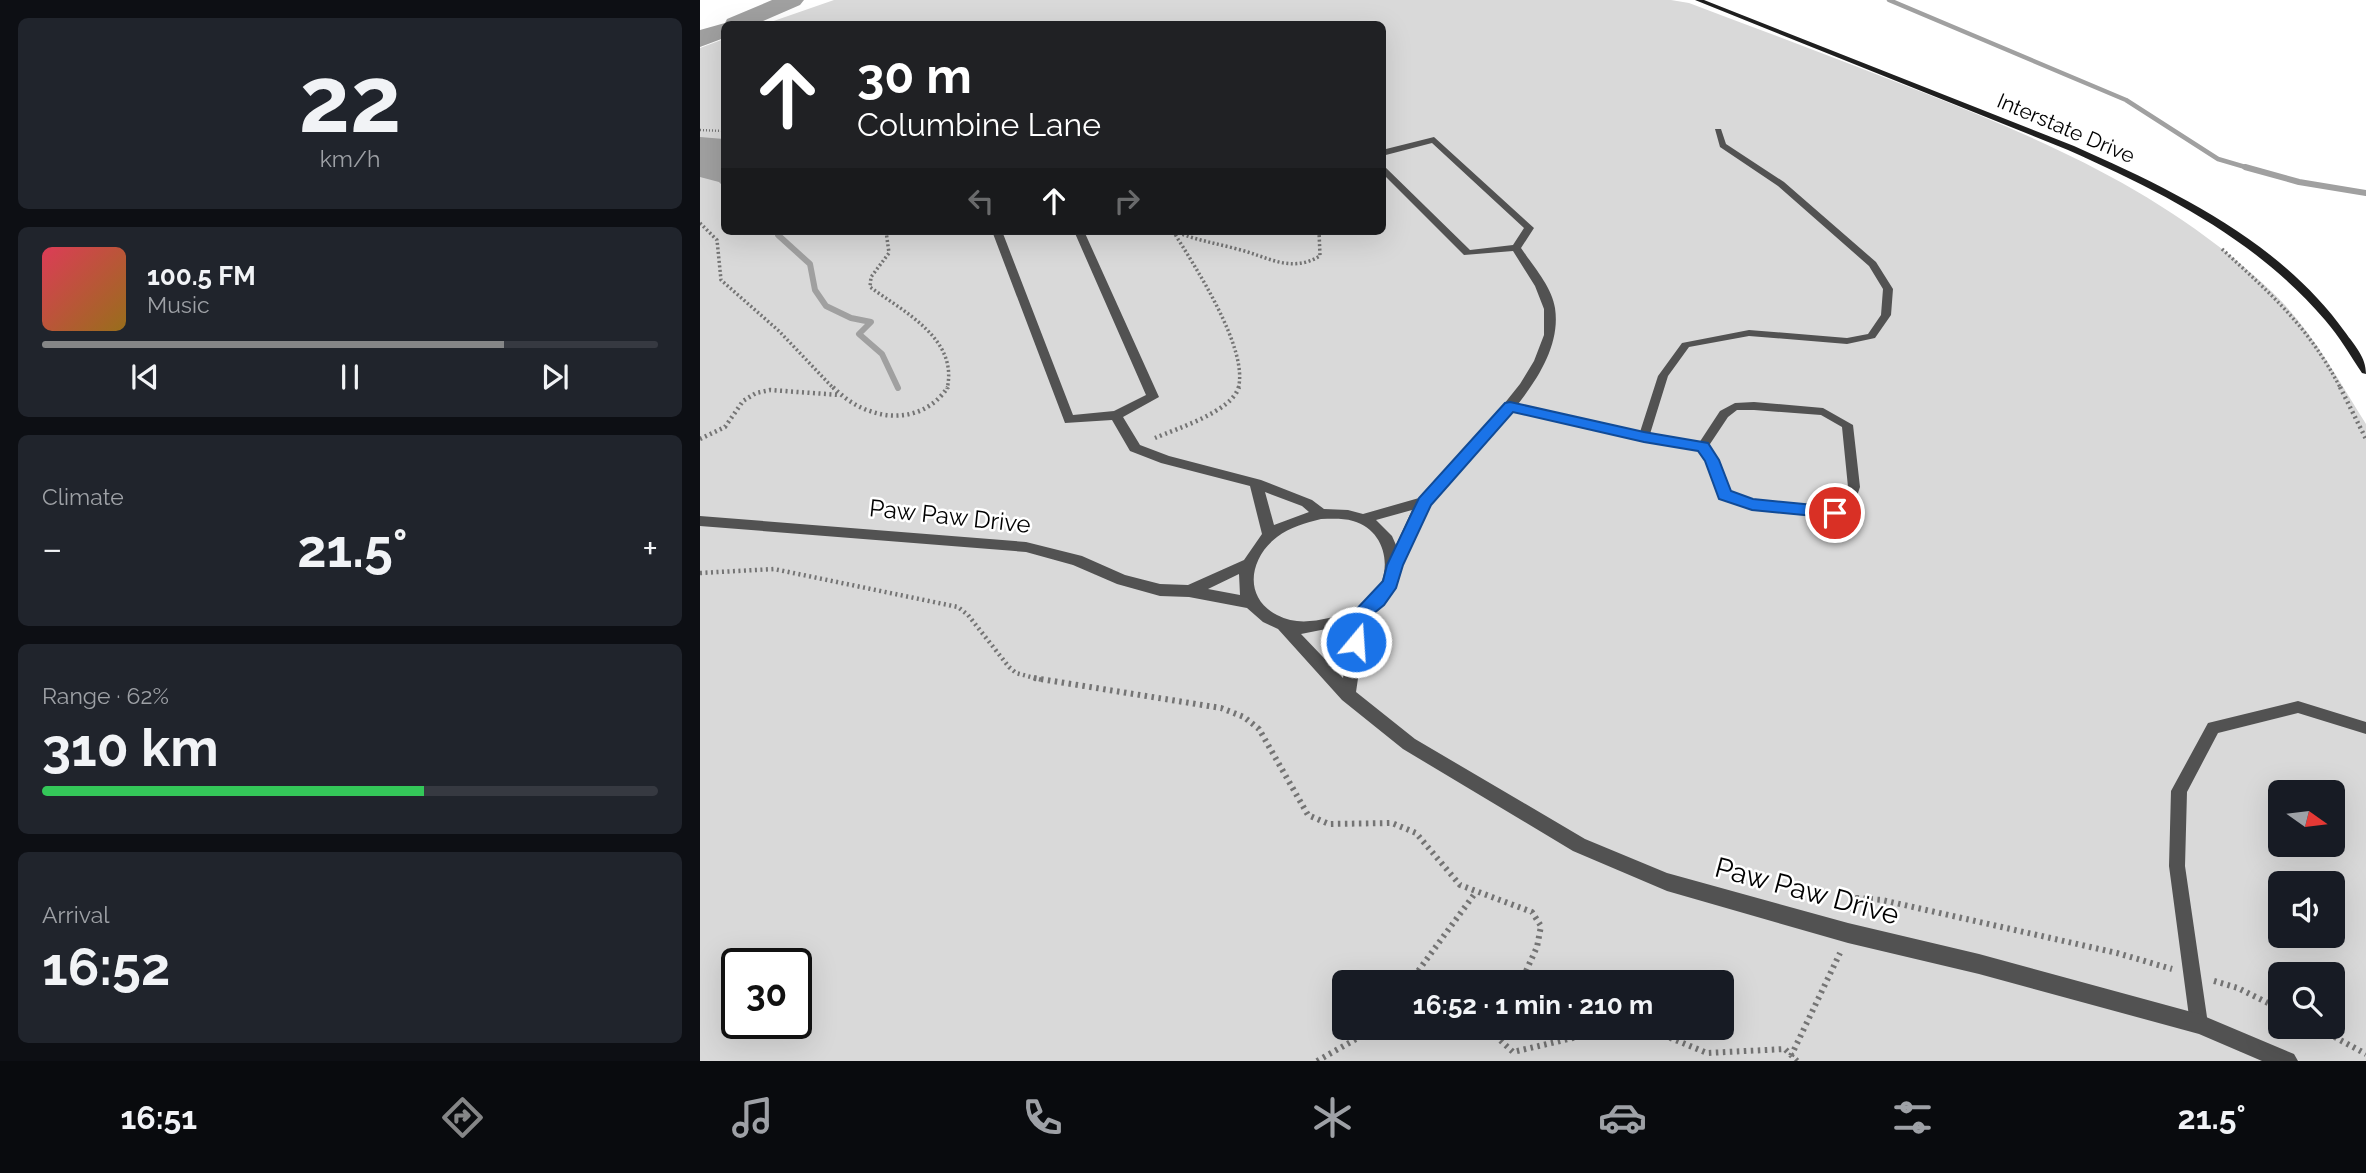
<!DOCTYPE html>
<meta charset="utf-8">
<style>
body{margin:0;font-family:Raleway,sans-serif;background:#20242c;color:#f1f3f6;height:100vh;display:flex;flex-direction:column;font-size:26px;white-space:nowrap}
*{box-sizing:border-box;margin:0}
p{font-size:23px;color:#9ea1a6}
.icon{flex:none;width:38px;height:38px;fill:none;stroke:currentColor;stroke-width:2;stroke-linecap:round;stroke-linejoin:round}
.map{position:relative;flex:1;overflow:hidden}
.details{display:flex;flex-direction:column;gap:18px;padding:18px;background:#0d0f14;width:700px}
.details>*{flex:none}
.banner{position:absolute;left:21px;top:21px;width:665px;height:214px;border-radius:10px;box-shadow:0 7px 28px #0002;background:#202124;color:#fff;overflow:hidden}
.needle{width:46px;rotate:104deg}
.tools{position:absolute;left:1568px;top:780px;display:grid;gap:14px}
.tools a{display:grid;place-items:center;width:77px;height:77px;border-radius:10px;background:#171b24;box-shadow:0 7px 28px #0002;font-size:35px}
.speed{position:absolute;left:21px;top:948px;display:flex;gap:14px;font-size:35px;font-weight:700;text-align:center}
.speed>*{display:grid;place-content:center;width:91px;height:91px;border-radius:50%;background:#171b24;box-shadow:0 7px 28px #0002;line-height:1}
.speed .limit{border:4px solid #111;border-radius:10px;background:#fff;color:#111}
.pin{position:absolute;display:grid;place-items:center;width:60px;height:60px;color:#fff;margin:-30px;border:4px solid #fff;border-radius:50%;box-shadow:0 2px 7px #0007}
.me{position:absolute;width:77px;margin:-38px;rotate:18deg;stroke-linejoin:round;filter:drop-shadow(0 0 5px #0008)}
.turn{display:flex;align-items:center;gap:24px;height:147px;padding:0 21px;font-size:32px}
.turn .icon{width:91px;height:91px;stroke-width:2.5}
.turn b{display:block;font-size:49px;line-height:60px}
.lanes{display:flex;align-items:center;height:66px;padding:0 21px;background:#0003;justify-content:center;gap:35px;direction:ltr}
.lanes .off{opacity:.35}
.big{font-size:52px;font-weight:700;line-height:1.1}
.details .tile{flex:1;display:flex;flex-direction:column;justify-content:center;gap:10px;min-width:0;padding:0 24px;border-radius:10px;background:#20242c}
.details .dial{align-items:center;gap:0}
.dial b{font-size:91px;line-height:1}
.song{display:flex;align-items:center;gap:21px}
.cover{width:84px;height:84px;border-radius:10px;background:linear-gradient(135deg,hsl(350 70% 55%),hsl(40 70% 35%))}
.played{height:7px;border-radius:4px;background:linear-gradient(90deg,#858687 75%,#363941 75%)}
.keys{display:flex;justify-content:space-around;direction:ltr}
.heat{display:flex;justify-content:space-between;align-items:center;font-size:38px;direction:ltr}
.charge{height:10px;border-radius:5px;background:linear-gradient(90deg,#34c759 62%,#363941 0)}
.trip{position:absolute;left:632px;top:970px;width:402px;height:70px;border-radius:10px;background:#171b24;box-shadow:0 7px 28px #0002;font-weight:700;line-height:70px;text-align:center}
.menu{display:flex;height:112px;justify-content:space-around;align-items:center;background:#090b0e;color:#9ea1a6}
.menu .icon{width:49px;height:49px}
.menu .current{color:#858687}
.menu b{font-size:32px;color:#f1f3f6}
main{display:flex;flex:1;min-height:0}
.map>svg:first-child{display:block}
</style>
<main>
<section class="details">
<div class="tile dial"><b>22</b><p>km/h</p></div>
<div class="tile">
<div class="song"><i class="cover"></i><div><b>100.5 FM</b><p>Music</p></div></div>
<div class="played"></div>
<div class="keys"><svg class="icon" aria-label="previous" viewBox="0 0 24 24"><path d="M18 5L8 12l10 7zM5 5v14"/></svg><svg class="icon" aria-label="pause" viewBox="0 0 24 24"><path d="M8 5v14M16 5v14"/></svg><svg class="icon" aria-label="next" viewBox="0 0 24 24"><path d="M6 5l10 7-10 7zM19 5v14"/></svg></div>
</div>
<div class="tile"><p>Climate</p>
<div class="heat"><a>−</a><b class="big">21.5°</b><a>+</a></div>
</div>
<div class="tile"><p>Range · 62%</p><b class="big">310 km</b><div class="charge"></div></div>
<div class="tile"><p>Arrival</p><b class="big">16:52</b></div>
</section>
<div class="map">
<svg width="1666" height="1061" viewBox="0 0 1666 1061">
<rect width="100%" height="100%" fill="#fff"/>
<path fill="#d9d9d9" fill-rule="evenodd" d="M134,0H971L989,3C1069,33 1148,63 1227,94C1355,145 1469,195 1571,291C1611,328 1637,378 1666,424V1061H0V48L24,39V231H682V24H65ZM1580,793H1633V845H1580ZM1580,884H1633V936H1580ZM37,964H96V1024H37ZM1580,975H1633V1027H1580ZM644,982H1022V1027H644Z"/>
<path fill="#a0a0a0" d="M0,137L24,139V187L19,182L0,177Z"/>
<g fill="none" stroke-linecap="round" stroke-linejoin="round">
<path stroke="#a0a0a0" stroke-width="4.5" d="M1189,0L1426,100L1518,159L1552,169"/>
<path stroke="#a0a0a0" stroke-width="6" d="M1545,167L1599,182L1666,193
M77,231L78,235L110,264L115,290L126,306L151,318L171,322L159,334L182,354L198,388"/>
<path fill="#a0a0a0" fill-rule="evenodd" d="M72,0H104L100,5L56,24H24V38L0,47V30L25,23L27,19Z"/>
<path stroke="#747474" stroke-width="2.5" stroke-dasharray="1 2" stroke-linecap="butt" d="M0,130L24,131"/>
<path stroke="#747474" stroke-width="3.5" stroke-dasharray="2 2.5" stroke-linecap="butt" d="M0,223L17,240L21,280L79,331L134,389
M186,231L189,253L171,277L170,287C204,312 259,339 247,389
M473,231C494,265 550,350 538,389
M474,231C495,240 515,243 537,249C567,256 590,274 620,256L619,231
M1522,249C1573,296 1608,326 1641,389"/>
<path stroke="#747474" stroke-width="4.5" stroke-dasharray="2 3.5" stroke-linecap="butt" d="M133,387C165,421 220,429 248,387
M1640,387L1666,439
M455,438C478,428 531,412 539,387
M0,439L25,427L43,401L56,393L70,390L140,395
M0,573L74,569L258,607L268,615L309,667L316,673L342,680"/>
<path stroke="#747474" stroke-width="6" stroke-dasharray="2.5 4.5" stroke-linecap="butt" d="M334,678L521,708L544,717L559,729L608,815L629,824L692,823L716,833L760,885L832,912L841,926L837,947L821,982
M1153,912L1157,898L1182,900L1417,953L1472,969
M1514,981L1538,988L1580,1009
M710,982L776,892
M803,1027L800,1040L813,1052L920,1027
M944,1027L1007,1053L1085,1049L1097,1061
M1616,1027L1666,1054
M1091,1056L1140,953
M617,1061L656,1039L667,1027"/>
<path fill="#525252" fill-rule="evenodd" d="M1015,129H1021L1026,144L1084,182L1176,262L1193,289L1191,315L1175,338L1147,344L1049,336L989,347L968,376L950,434L999,443L1020,411L1035,403L1054,402L1123,408L1153,425L1160,487L1153,508L1135,517L1052,508L1021,498L1007,461L998,450L944,441L809,410L804,406L809,402L940,432L958,376L982,343L1049,330L1147,338L1168,334L1181,315L1183,289L1169,266L1078,186L1020,147ZM1037,410H1054L1121,415L1142,427L1148,487L1144,503L1133,508L1053,500L1030,492L1018,460L1008,447L1028,417Z
M1598,701L1666,722V734L1598,713L1518,733L1487,792L1485,866L1508,1024L1505,1030L1499,1033L1493,1030L1490,1024L1469,866L1471,791L1508,723Z"/>
<path fill="#525252" fill-rule="evenodd" d="M734,137L834,228L821,248C833,266 852,287 855,308C866,381 766,451 729,506C710,534 704,569 688,599L678,610L667,617L656,692L715,739L885,839L967,873L1148,923L1279,954L1499,1014L1594,1054L1598,1061H1562L1499,1034L1279,974L1148,943L967,891L873,851L703,749L642,700L578,629L563,622L547,608L489,597L460,596L417,584L373,565L326,552L0,526V516L326,542L382,556L425,575L460,584L488,585L544,560L562,534L550,486L461,463L430,451L412,420L365,423L292,231H302L373,415L414,411L446,395L374,231H384L459,397L423,417L440,445L469,456L561,480L612,500L624,509L648,510L663,514L719,498L800,409L820,384L834,361L844,335V309L835,286L813,251L764,255L682,173V164L770,250L813,245L824,228L732,143L682,156V150ZM565,492L602,506L609,512L574,525ZM712,510L696,545L692,536L676,520ZM621,519C631,519 643,518 653,521C689,531 695,578 668,601C656,611 643,614 629,618C611,622 594,624 577,615C543,598 549,558 577,537C590,527 606,523 621,519ZM539,574L540,595L508,589ZM651,624L643,678L601,634Z"/>
<path fill="#1f1f1f" fill-rule="evenodd" d="M995,0H1004L1374,146C1473,190 1580,241 1645,332C1655,346 1666,357 1666,374L1662,373C1650,355 1639,336 1625,320C1556,239 1462,192 1368,150Z"/>
</g>
<path fill="#1a73e8" stroke="#114b97" stroke-width="2" d="M810,402L944,432L1008,443L1019,460L1031,491L1053,499L1135,507L1143,513L1135,518L1052,510L1019,499L1005,461L998,451L944,442L813,412L731,505L703,565L696,588L684,605L668,618L662,647L656,649L650,647L647,642L651,615L683,581L687,565L719,498L805,403Z"/>
<g text-anchor="middle" dominant-baseline="central" stroke-width="5" stroke-linejoin="round" paint-order="stroke">
<g font-size="21" fill="#000" stroke="#fff">
<text transform="translate(1366 128) rotate(23)">Interstate Drive</text>
</g>
<g font-size="24" fill="#000" stroke="#fff">
<text transform="translate(250 516) rotate(6)">Paw Paw Drive</text>
</g>
<g font-size="28" fill="#000" stroke="#fff">
<text transform="translate(1107 891) rotate(15)">Paw Paw Drive</text>
</g>
</g>
</svg>
<div class="tools">
<a><svg class="needle" viewBox="-14 -14 28 28"><path d="M0-13l5 13h-10z" fill="#e53935"/><path d="M0 13l5-13h-10z" fill="#9ea1a6"/></svg></a>
<a><svg class="icon" aria-label="sound" viewBox="0 0 24 24"><path d="M4 9h4l5-4v14l-5-4H4zM17 9q2 3 0 6"/></svg></a>
<a><svg class="icon" aria-label="search" viewBox="0 0 24 24"><circle cx="10" cy="10" r="6"/><path d="M15 15l6 6"/></svg></a>
</div>
<div class="speed"><div class="limit">30</div></div>
<div class="pin" style="left:1135px;top:513px;background:#d93025"><svg class="icon" aria-label="arrive" viewBox="0 0 24 24"><path d="M6 21V4h12l-3 4 3 4H6"/></svg></div>
<svg class="me" style="left:656px;top:642px" viewBox="-20 -20 40 40"><circle r="17" fill="#1a73e8" stroke="#fff" stroke-width="3"/><path d="M0-11L8 9 0 5-8 9z" fill="#fff"/></svg>
<div class="trip">16:52 · 1 min · 210 m</div>
<div class="banner">
<div class="turn"><svg class="icon" aria-label="ahead" viewBox="0 0 24 24"><path d="M12 20V5M6 11l6-6 6 6"/></svg><div><b>30 m</b>Columbine Lane</div></div>
<div class="lanes"><svg class="icon off" aria-label="left" viewBox="0 0 24 24"><path d="M17 20v-9H6M10 6l-5 5 5 5"/></svg><svg class="icon" aria-label="ahead" viewBox="0 0 24 24"><path d="M12 20V5M6 11l6-6 6 6"/></svg><svg class="icon off" aria-label="right" viewBox="0 0 24 24"><path d="M7 20v-9h11M14 6l5 5-5 5"/></svg></div>
</div>
</div>
</main>
<nav class="menu">
<b>16:51</b>
<svg class="icon current" aria-label="directions" viewBox="0 0 24 24"><path d="M12 3l9 9-9 9-9-9zM9 14v-3h6M13 9l2 2-2 2"/></svg>
<svg class="icon" aria-label="music" viewBox="0 0 24 24"><path d="M9 18V5l10-2v13"/><circle cx="6" cy="18" r="3"/><circle cx="16" cy="16" r="3"/></svg>
<svg class="icon" aria-label="phone" viewBox="0 0 24 24"><path d="M5 4h4l2 5-3 2q2 4 5 5l2-3 5 2v4C11 20 4 13 5 4z"/></svg>
<svg class="icon" aria-label="climate" viewBox="0 0 24 24"><path d="M12 3v18M4 7l16 10M4 17L20 7"/></svg>
<svg class="icon" aria-label="car" viewBox="0 0 24 24"><path d="M5 17H2v-5l4-1 3-4h7l3 4 3 1v5h-3M9 17h6M6 11h13"/><circle cx="7" cy="17" r="2"/><circle cx="17" cy="17" r="2"/></svg>
<svg class="icon" aria-label="filters" viewBox="0 0 24 24"><path d="M4 7h16M4 17h16"/><circle cx="9" cy="7" r="2"/><circle cx="15" cy="17" r="2"/></svg>
<b>21.5°</b>
</nav>
